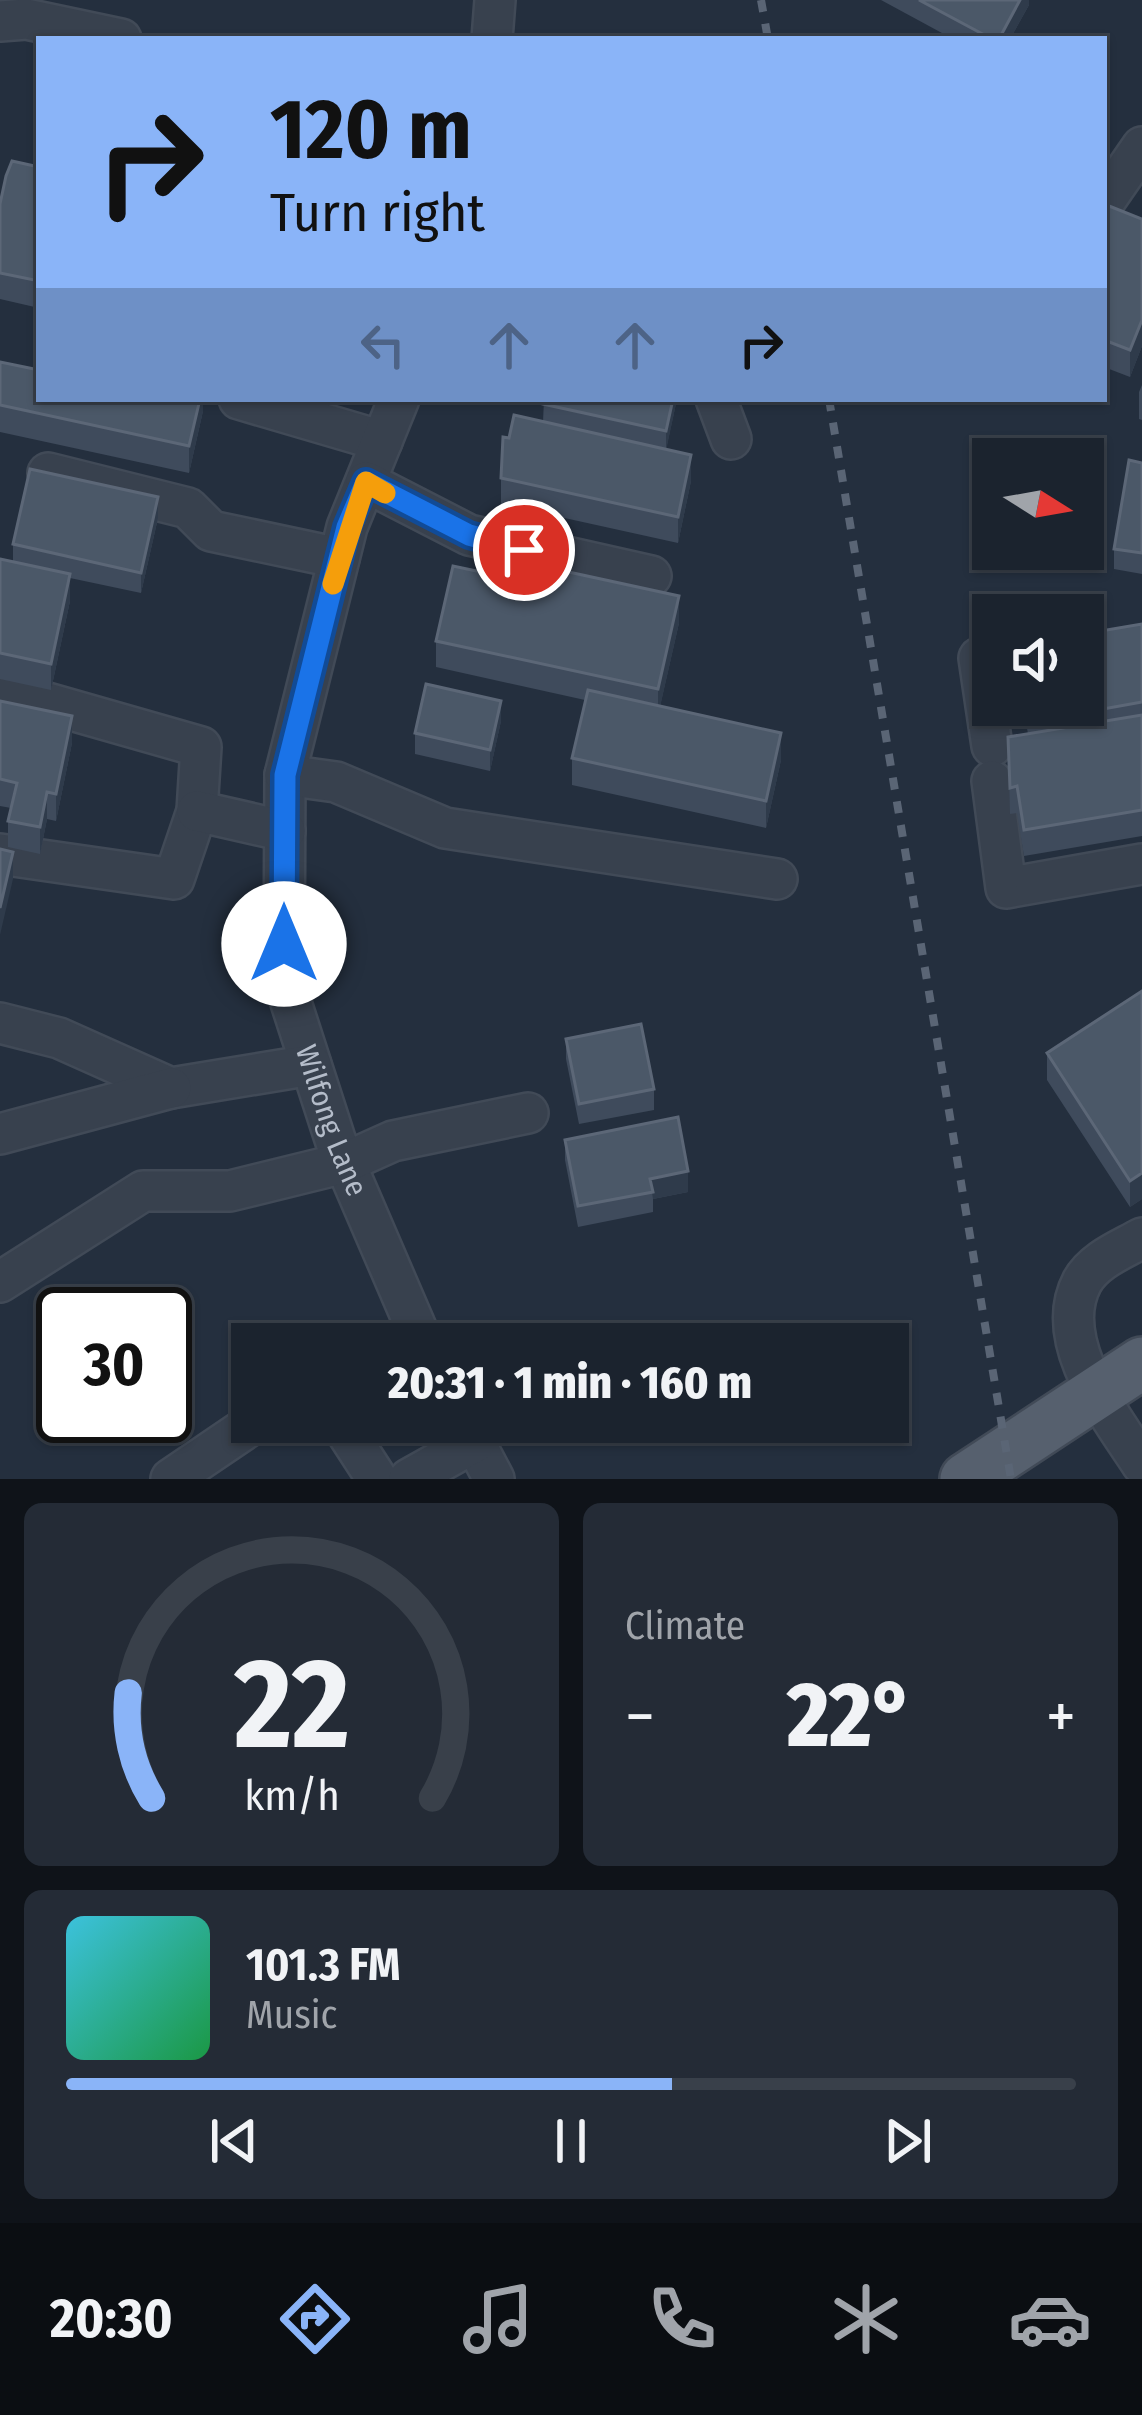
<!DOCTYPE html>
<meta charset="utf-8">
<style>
body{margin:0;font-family:"Fira Sans Condensed",sans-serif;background:#242b36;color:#f1f3f6;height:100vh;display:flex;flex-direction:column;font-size:45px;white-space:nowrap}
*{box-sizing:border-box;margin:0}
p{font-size:39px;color:#a0a4aa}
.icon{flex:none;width:66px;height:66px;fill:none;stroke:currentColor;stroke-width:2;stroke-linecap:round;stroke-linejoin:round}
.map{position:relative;height:1479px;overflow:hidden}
.drawer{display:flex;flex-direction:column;gap:24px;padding:24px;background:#0f1319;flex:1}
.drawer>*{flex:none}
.guide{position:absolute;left:36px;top:36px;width:1071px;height:366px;border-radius:0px;box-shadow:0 3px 9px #0004,0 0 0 3px #39404a;background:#8ab4f8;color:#111;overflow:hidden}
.needle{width:78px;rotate:101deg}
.fabs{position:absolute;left:972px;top:438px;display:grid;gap:24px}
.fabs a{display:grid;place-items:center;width:132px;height:132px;border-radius:0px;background:#1b232e;box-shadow:0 3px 9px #0004,0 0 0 3px #39404a;font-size:60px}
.speed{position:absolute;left:36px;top:1287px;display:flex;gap:24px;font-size:60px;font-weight:700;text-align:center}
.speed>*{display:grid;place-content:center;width:156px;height:156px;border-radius:50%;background:#1b232e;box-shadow:0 3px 9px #0004,0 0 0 3px #39404a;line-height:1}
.speed .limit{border:6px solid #111;border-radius:18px;background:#fff;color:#111}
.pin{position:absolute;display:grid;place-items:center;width:102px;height:102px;color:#fff;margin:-51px;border:6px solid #fff;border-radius:50%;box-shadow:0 3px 12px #0007}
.me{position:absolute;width:132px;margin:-66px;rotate:0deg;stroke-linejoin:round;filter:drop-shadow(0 0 9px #0008)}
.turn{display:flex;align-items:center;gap:42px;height:252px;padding:0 36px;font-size:54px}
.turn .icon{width:156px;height:156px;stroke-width:2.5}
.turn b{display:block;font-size:84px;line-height:102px}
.lanes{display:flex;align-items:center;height:114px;padding:0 36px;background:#0003;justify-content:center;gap:60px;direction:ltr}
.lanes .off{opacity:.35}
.big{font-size:90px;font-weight:800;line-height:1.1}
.drawer .tile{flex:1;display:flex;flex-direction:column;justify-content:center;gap:18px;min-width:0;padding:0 42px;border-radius:18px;background:#242b36}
.drawer .dial{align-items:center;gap:0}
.dial svg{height:312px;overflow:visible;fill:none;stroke:#39404a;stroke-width:7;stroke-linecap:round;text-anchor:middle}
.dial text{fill:#f1f3f6;stroke:none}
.song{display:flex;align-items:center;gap:36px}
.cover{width:144px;height:144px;border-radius:18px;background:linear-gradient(135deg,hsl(190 70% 55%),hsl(140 70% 35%))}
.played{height:12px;border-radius:6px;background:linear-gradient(90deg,#8ab4f8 60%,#39404a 60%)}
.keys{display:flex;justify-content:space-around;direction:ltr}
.heat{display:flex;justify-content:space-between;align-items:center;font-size:66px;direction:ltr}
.drawer .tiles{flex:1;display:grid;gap:24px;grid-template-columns:1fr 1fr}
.tile:last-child{grid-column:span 2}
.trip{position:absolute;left:231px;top:1323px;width:678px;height:120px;border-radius:0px;background:#1b232e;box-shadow:0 3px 9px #0004,0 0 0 3px #39404a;font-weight:800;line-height:120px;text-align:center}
.dock{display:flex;height:192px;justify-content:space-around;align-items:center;background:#0b0e12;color:#a0a4aa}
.dock .icon{width:84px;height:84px}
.dock .selected{color:#8ab4f8}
.dock b{font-size:54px;color:#f1f3f6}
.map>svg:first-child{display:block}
</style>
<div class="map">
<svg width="1142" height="1479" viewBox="0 0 1142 1479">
<rect width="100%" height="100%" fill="#242f3e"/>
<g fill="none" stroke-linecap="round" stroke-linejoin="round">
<g stroke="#414a57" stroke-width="44">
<g id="minor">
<path d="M0,21L26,19L121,39"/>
<path d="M492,39L495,0"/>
<path d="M1104,202L1142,147"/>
<path d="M239,399L382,441"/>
<path id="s1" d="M399,399L347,527L285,775L284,981L336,1142L423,1344"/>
<path d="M716,399L731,439"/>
<path d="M48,473L188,508L211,531L339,558"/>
<path d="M366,482L469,535L651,576"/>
<path d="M0,696L47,703L201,747L197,811L174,879L0,854"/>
<path d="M992,746L979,658L993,656"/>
<path d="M285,775L336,782L445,828L777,879"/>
<path d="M992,781L1006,888L1142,864"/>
<path d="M197,811L285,831"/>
<path d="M0,1023L59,1038L171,1088L311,1065"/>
<path d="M0,1134L171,1088"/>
<path d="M1142,1238C1121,1250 1094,1260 1082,1282C1051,1341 1112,1418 1142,1464"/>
<path d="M0,1282L143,1191H230L344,1163L393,1141L528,1113"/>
<path d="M340,1422L377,1479"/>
<path d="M464,1422L494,1479"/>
<path d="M171,1479L255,1422"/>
<path d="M409,1479L475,1442"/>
</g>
</g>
<g stroke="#414a57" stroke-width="56">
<path id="major" d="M966,1479L1142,1363"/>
</g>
<use href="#minor" stroke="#38414e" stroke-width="39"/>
<use href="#major" stroke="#56606e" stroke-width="51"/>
<path stroke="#5a6575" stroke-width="8" stroke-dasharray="12 12" stroke-linecap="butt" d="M761,0L768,39
M829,399L1011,1479"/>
</g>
<path fill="#3f4b5c" d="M881,0H1029V5L1010,39H953Z
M39,167V308L0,299V204Z
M1104,204L1142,219V346L1130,377L1104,367Z
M0,362L39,399H203V411L189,473L0,432Z
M1142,385V420L1139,419V392Z
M544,399H677L666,449L691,481L678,543L501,504V478L509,438L543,422Z
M1142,463V574L1114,569V549Z
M158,518L141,593L70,578V601L51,690L0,679V559L13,562V544Z
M679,623L660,706L781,760L766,828L572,785V758L585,700L436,667V641Z
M1142,624V836L1024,856L1017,813L1010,814L1008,737L1028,734L1023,705H1083Z
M0,701L72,743L56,821L47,819L40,854L8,847V821L11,808L0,806Z
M501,721L490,771L415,754V733Z
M1142,991V1199L1130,1207L1047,1080V1053Z
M566,1039L654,1089V1110L579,1124L566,1059Z
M565,1140L688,1192L653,1199V1212L578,1227L565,1160Z"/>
<path fill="#2f3b4b" d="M1020,0H1029V5L1010,39H999Z
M1142,320V346L1130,377V350Z
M200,399H203V411L189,473V446Z
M673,399H677L666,451V431Z
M691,455V481L678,543V517Z
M158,497V518L141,593V573Z
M70,574V601L51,690V664Z
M679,596V623L658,716V689Z
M501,701V721L490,771V750Z
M72,716V743L56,821V794Z
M781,733V760L766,828V801Z
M47,792V819L40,854V827Z
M13,852V879L0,935V908Z
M688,1171V1192L653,1199L650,1179Z
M1142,1173V1199L1130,1207V1181Z"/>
<path fill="#4b5868" stroke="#5c6777" stroke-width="3" d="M919,0H1020L999,39H992Z
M12,161L39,167V281L0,273V204L6,176Z
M1104,204L1142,219V320L1130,350L1104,340Z
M0,362L39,370V399H200L189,446L0,405Z
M544,399H673L666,431L543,404Z
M514,415L691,455L678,517L501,478L503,437L509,438Z
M1129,460L1142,463V553L1114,549Z
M30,469L158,497L141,573L13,544Z
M0,559L70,574L51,664L0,653Z
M518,561L679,596L658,689L436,641L453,566L514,579Z
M1142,624V702L1031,722L1028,705H1083V634Z
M426,684L501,701L490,750L415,733Z
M588,690L781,733L766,801L572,758Z
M0,701L72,716L56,794L47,792L40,827L8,821L17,783L0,779Z
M1142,715V810L1024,830L1017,786L1010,788L1008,737Z
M0,849L13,852L0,908Z
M1142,991V1173L1130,1181L1047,1053Z
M641,1024L654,1089L579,1104L566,1039Z
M678,1117L688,1171L650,1179L653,1192L578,1206L565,1140Z"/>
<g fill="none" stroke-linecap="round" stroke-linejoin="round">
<g stroke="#114b97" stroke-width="30">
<path id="route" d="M284,944L285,775L347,527L366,482L469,535L524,550"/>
</g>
<use href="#route" stroke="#1a73e8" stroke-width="21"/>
<path stroke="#f59e0b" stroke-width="21" d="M333,584L366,482L385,493"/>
</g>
<g text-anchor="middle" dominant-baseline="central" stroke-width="12" stroke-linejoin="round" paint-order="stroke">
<g font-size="30" fill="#b4bcc9" stroke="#1d2633">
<text stroke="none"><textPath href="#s1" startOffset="747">Wilfong Lane</textPath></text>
</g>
</g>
</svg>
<div class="fabs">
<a><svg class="needle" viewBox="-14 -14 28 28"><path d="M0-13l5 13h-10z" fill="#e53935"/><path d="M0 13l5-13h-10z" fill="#a0a4aa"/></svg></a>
<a><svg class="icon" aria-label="sound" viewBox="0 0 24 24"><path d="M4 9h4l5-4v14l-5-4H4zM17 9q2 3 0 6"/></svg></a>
</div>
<div class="speed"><div class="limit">30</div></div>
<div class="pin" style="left:524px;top:550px;background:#d93025"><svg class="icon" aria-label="arrive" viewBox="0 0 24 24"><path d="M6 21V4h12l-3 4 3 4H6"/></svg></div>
<svg class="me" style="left:284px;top:944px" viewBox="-20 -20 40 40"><circle r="19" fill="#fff"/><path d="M0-13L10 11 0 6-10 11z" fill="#1a73e8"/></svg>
<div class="trip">20:31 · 1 min · 160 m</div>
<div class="guide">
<div class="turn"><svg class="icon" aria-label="right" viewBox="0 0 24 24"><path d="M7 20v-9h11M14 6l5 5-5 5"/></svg><div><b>120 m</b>Turn right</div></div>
<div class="lanes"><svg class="icon off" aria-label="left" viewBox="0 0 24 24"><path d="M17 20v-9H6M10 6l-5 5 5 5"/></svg><svg class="icon off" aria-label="ahead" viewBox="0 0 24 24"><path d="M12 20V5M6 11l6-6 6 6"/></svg><svg class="icon off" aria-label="ahead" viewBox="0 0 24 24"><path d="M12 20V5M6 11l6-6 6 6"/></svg><svg class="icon" aria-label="right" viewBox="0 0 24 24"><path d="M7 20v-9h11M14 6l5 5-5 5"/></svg></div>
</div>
</div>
<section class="drawer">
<div class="tiles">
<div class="tile dial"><svg viewBox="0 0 100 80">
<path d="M14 69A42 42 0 1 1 86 69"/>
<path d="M14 69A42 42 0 0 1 8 42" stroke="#8ab4f8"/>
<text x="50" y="56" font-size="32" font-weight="700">22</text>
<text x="50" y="72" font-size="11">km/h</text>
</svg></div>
<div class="tile"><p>Climate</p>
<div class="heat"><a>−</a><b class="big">22°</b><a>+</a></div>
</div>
<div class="tile">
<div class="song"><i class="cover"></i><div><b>101.3 FM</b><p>Music</p></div></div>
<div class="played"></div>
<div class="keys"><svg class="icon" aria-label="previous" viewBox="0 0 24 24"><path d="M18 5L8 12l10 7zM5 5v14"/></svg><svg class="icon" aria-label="pause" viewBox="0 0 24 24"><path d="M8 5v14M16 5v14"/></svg><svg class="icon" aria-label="next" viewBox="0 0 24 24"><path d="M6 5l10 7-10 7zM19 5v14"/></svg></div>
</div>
</div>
</section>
<nav class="dock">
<b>20:30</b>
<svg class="icon selected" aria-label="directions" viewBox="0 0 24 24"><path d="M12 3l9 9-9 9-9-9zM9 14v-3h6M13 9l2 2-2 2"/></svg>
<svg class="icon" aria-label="music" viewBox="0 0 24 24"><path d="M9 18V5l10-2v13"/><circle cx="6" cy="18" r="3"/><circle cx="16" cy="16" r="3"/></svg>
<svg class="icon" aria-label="phone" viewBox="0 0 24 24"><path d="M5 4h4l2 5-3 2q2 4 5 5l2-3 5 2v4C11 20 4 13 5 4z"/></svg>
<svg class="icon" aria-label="climate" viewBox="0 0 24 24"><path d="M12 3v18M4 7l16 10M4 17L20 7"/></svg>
<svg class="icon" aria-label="car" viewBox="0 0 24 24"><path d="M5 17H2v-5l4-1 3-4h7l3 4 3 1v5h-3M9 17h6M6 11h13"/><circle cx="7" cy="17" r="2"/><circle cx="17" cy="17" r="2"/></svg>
</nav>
